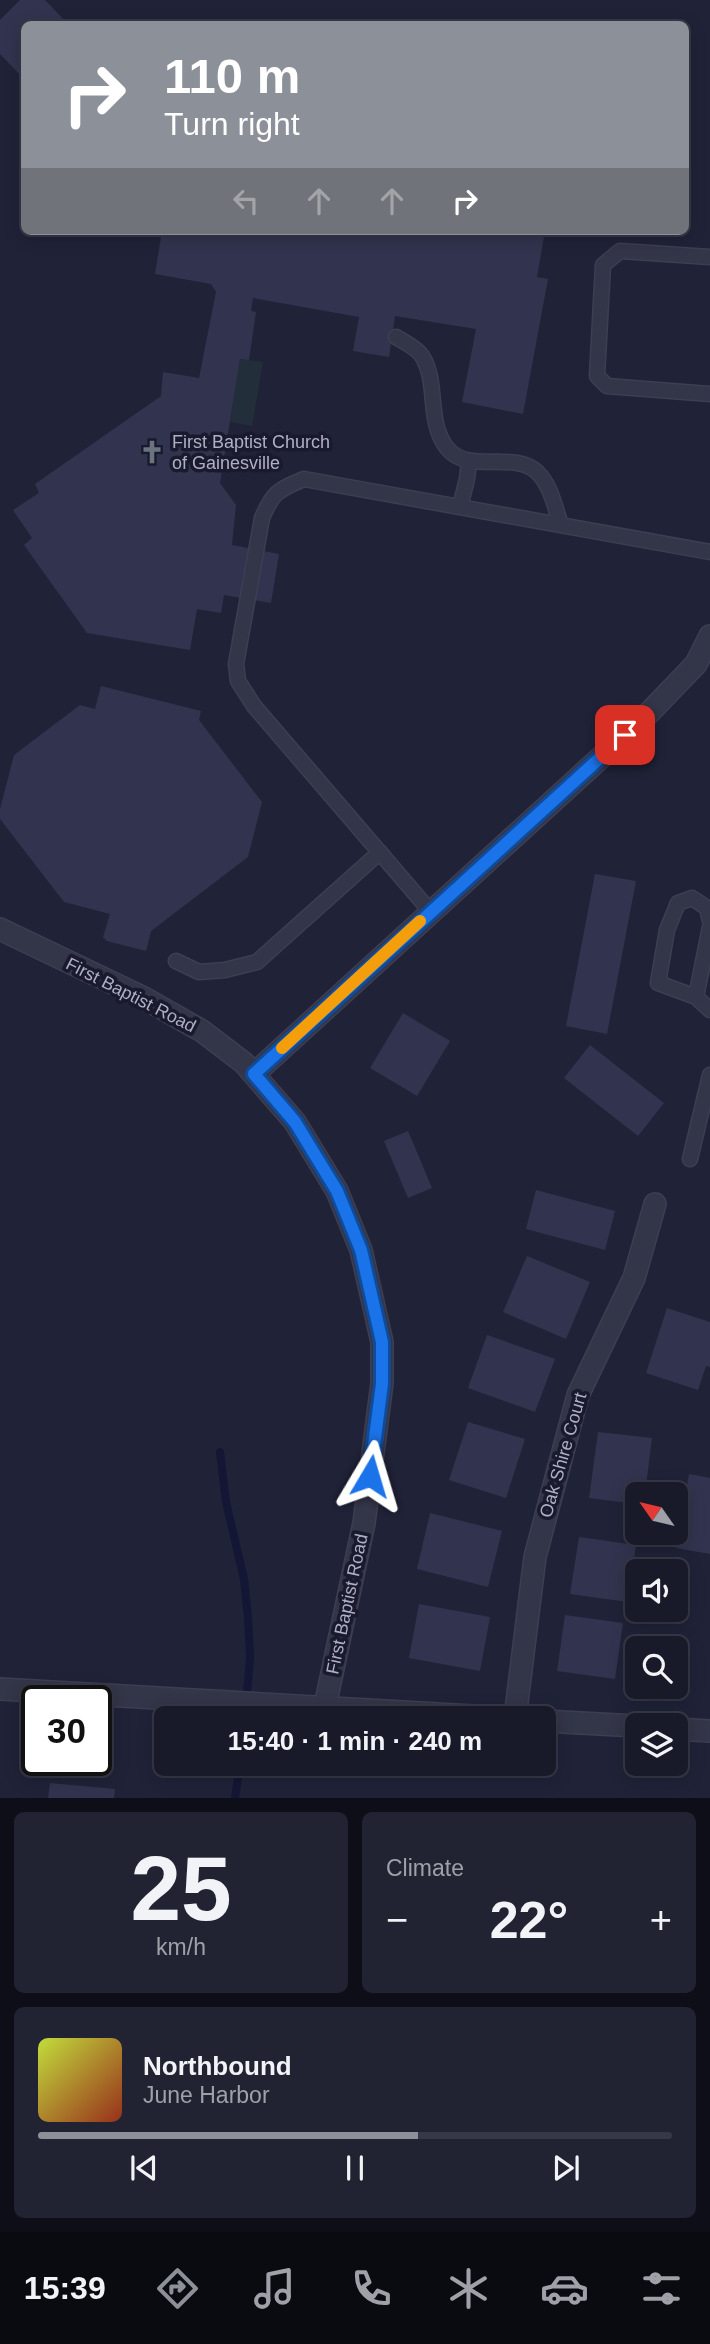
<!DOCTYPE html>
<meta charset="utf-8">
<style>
body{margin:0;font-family:Helvetica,sans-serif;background:#212332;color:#f1f3f6;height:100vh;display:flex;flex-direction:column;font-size:26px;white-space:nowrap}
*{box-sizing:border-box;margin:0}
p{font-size:23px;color:#9fa1a8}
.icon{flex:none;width:38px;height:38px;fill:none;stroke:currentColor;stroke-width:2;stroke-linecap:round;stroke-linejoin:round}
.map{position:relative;height:1798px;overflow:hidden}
.sheet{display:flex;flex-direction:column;gap:14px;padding:14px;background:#0d0e17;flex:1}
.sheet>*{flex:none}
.top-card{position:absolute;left:21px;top:21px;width:668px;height:214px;border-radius:10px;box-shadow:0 4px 18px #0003,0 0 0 2px #363847;background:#8c9099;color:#fff;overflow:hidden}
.needle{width:46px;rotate:304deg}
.tools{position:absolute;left:625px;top:1482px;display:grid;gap:14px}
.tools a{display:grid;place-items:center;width:63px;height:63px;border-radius:10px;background:#181a2a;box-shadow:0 4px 18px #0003,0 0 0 2px #363847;font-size:35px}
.speed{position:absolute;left:21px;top:1685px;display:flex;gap:14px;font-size:35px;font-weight:700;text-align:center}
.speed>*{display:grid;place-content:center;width:91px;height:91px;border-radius:50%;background:#181a2a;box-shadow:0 4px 18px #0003,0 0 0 2px #363847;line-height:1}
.speed .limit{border:4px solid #111;border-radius:10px;background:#fff;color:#111}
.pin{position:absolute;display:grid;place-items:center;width:60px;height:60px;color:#fff;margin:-30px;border-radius:14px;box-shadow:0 4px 10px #0006}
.me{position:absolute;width:77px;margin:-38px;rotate:7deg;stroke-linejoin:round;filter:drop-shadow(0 0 5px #0008)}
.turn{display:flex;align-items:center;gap:24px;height:147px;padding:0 28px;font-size:32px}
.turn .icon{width:91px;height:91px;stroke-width:2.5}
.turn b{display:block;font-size:49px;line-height:60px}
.lanes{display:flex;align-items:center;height:66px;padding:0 28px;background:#0003;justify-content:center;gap:35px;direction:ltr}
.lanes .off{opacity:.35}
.big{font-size:52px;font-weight:700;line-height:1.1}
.sheet .widget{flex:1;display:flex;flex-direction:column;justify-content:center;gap:10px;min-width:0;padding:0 24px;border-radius:10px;background:#212332}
.sheet .dial{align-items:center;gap:0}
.dial b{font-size:91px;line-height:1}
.song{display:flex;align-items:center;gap:21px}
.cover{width:84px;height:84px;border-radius:10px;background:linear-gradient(135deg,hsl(70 70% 55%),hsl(10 70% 35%))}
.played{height:7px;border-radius:4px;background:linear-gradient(90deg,#8c9099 60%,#363847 60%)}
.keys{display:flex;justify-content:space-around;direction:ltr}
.heat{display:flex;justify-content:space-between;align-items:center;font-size:38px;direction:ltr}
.sheet .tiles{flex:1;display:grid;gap:14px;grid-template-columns:1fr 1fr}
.widget:last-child{grid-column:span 2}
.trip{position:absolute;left:154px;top:1706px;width:402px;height:70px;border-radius:10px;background:#181a2a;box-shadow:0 4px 18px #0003,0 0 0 2px #363847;font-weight:700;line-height:70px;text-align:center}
.tabs{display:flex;height:112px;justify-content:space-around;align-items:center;background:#0a0a11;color:#9fa1a8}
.tabs .icon{width:49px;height:49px}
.tabs .current{color:#8c9099}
.tabs b{font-size:32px;color:#f1f3f6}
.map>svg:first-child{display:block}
</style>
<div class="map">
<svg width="710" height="1798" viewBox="0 0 710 1798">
<rect width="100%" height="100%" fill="#202238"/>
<path fill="#222e39" d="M240,359L263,362L252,426L230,422Z"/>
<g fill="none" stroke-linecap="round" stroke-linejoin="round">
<path stroke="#141635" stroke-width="8" d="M220,1452L226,1502L244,1579L248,1618L250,1657L245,1718
M235,1798L240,1764"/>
</g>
<path fill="#32344f" d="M20,0H45L68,24H24V71L20,75L0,54V20Z
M162,231H545L537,277L548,279L523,414L462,402L476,329L395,316L389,357L353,351L359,317L253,298L251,311L256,312L249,360L240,359L220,483L236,505L232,545L279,554L271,603L224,595L221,613L197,609L190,650L87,633L24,545L32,538L13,510L39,493L35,484L161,396L163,372L199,378L216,292L211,284L155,274Z
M101,686L201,711L199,720L262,802L248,857L151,931L146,951L107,941L103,937L110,914L64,902L0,819V809L14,755L80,705L95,709Z
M595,874L636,881L607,1034L566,1026Z
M403,1013L450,1041L417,1096L370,1068Z
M590,1045L664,1103L638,1136L564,1078Z
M408,1131L432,1188L408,1198L384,1141Z
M536,1190L615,1211L605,1250L526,1229Z
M527,1256L590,1282L566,1339L503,1312Z
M667,1308L710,1322V1367L706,1366L698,1390L646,1373Z
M487,1335L555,1359L535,1412L468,1388Z
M468,1422L525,1439L506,1498L449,1480Z
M598,1432L652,1438L645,1494H637V1504L589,1498Z
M689,1474L710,1478V1554L676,1548Z
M430,1513L502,1531L488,1587L417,1569Z
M579,1537L636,1545L628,1602L570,1594Z
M419,1604L490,1617L480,1671L409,1658Z
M565,1615L623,1623L615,1679L557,1671Z
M50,1783L115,1789L114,1798H48Z"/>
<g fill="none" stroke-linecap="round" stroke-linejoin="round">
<g stroke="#3d3e52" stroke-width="17">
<path id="lane" d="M710,257L620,251L603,265L597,376L607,386L710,394
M396,337C404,342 417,348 422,356C439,383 426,421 447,448C469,475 512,450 537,472C551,485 555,508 561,525
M460,507L467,479L469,461
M431,912L254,706L238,681L236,664L262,518C273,492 278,490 304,479L710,552
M710,921L707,908L692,898L678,903L667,930L658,983L696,997L710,1010
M176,961L199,972L225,970L257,962L380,852
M696,997L710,927
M690,1159L710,1075"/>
</g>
<g stroke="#3d3e52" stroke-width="24">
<path id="street" d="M0,929L142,997L202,1031L244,1063L295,1122L337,1191L361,1250L382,1342V1383L364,1523L325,1706
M254,1074L644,718L696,664L710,636
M0,1689L508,1718
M515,1718L535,1557L578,1395L634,1278L655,1204
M544,1721L637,1726
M676,1729L710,1731"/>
</g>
<use href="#lane" stroke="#333548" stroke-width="14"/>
<use href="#street" stroke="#333548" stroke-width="21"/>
</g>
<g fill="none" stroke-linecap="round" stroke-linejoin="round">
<g stroke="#114b97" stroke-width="18">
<path id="route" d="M370,1476L382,1384V1342L361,1250L337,1191L295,1122L254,1074L625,735"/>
</g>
<use href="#route" stroke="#1a73e8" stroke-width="12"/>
<path stroke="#f59e0b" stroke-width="12" d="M282,1048L420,921"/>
</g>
<defs>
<g id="church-bare" transform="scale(1.89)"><path d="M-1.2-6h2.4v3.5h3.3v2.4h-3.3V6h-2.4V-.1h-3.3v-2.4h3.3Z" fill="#6b7280" stroke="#191a2d" stroke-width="2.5" paint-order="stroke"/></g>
</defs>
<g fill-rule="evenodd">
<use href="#church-bare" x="152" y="452"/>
</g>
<g text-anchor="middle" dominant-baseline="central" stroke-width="7" stroke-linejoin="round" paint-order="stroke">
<g font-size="18" fill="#aeafc5" stroke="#191a2d" text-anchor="start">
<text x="172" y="442">First Baptist Church<tspan x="172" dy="21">of Gainesville</tspan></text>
</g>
<g font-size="18" fill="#aeafc5" stroke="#191a2d">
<text transform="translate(131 995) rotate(27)">First Baptist Road</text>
<text transform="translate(563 1455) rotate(-74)">Oak Shire Court</text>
<text transform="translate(347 1604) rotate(-78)">First Baptist Road</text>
</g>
</g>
</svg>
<div class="tools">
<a><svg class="needle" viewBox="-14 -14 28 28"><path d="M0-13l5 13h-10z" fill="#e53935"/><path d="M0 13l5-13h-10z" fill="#9fa1a8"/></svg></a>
<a><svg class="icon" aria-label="sound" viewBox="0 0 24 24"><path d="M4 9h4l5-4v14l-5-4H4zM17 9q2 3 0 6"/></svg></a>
<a><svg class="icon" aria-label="search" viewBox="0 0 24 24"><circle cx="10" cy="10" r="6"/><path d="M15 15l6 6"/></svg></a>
<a><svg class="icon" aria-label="layers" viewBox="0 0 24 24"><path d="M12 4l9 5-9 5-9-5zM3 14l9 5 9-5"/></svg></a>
</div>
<div class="speed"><div class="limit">30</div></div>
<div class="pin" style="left:625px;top:735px;background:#d93025"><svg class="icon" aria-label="arrive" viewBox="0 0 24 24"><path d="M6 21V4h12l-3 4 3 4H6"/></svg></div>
<svg class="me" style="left:370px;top:1476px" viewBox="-20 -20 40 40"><path d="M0-17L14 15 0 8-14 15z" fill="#1a73e8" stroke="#fff" stroke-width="4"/></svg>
<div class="trip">15:40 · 1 min · 240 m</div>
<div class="top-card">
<div class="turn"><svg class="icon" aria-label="right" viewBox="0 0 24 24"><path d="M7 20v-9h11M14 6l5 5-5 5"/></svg><div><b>110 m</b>Turn right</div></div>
<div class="lanes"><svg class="icon off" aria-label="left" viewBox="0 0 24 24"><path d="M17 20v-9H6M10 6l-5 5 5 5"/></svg><svg class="icon off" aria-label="ahead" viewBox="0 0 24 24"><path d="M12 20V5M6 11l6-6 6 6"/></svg><svg class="icon off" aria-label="ahead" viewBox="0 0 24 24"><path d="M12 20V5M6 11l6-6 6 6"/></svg><svg class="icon" aria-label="right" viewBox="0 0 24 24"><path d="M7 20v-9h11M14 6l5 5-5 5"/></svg></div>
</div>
</div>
<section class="sheet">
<div class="tiles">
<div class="widget dial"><b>25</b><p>km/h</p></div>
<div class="widget"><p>Climate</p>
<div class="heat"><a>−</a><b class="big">22°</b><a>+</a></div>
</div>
<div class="widget">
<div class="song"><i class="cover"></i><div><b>Northbound</b><p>June Harbor</p></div></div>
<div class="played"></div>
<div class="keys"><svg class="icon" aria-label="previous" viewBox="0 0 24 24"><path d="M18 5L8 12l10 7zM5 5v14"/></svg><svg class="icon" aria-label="pause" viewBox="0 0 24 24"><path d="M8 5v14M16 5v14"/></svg><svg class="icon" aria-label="next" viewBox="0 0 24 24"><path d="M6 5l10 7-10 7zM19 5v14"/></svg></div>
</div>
</div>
</section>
<nav class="tabs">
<b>15:39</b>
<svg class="icon current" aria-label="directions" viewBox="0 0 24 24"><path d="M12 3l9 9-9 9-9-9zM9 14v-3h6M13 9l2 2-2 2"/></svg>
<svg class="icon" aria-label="music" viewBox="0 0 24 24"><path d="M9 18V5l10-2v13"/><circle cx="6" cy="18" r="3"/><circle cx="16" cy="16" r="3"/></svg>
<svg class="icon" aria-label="phone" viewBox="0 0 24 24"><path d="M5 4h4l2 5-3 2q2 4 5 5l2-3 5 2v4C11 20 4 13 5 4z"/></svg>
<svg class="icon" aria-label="climate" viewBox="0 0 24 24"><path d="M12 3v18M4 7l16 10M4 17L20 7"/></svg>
<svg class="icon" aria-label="car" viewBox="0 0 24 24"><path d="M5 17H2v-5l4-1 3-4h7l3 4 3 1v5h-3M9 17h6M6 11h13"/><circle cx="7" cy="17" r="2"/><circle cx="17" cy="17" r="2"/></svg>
<svg class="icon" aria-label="filters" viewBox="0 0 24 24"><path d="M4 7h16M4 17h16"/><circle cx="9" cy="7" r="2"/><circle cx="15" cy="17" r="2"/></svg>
</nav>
